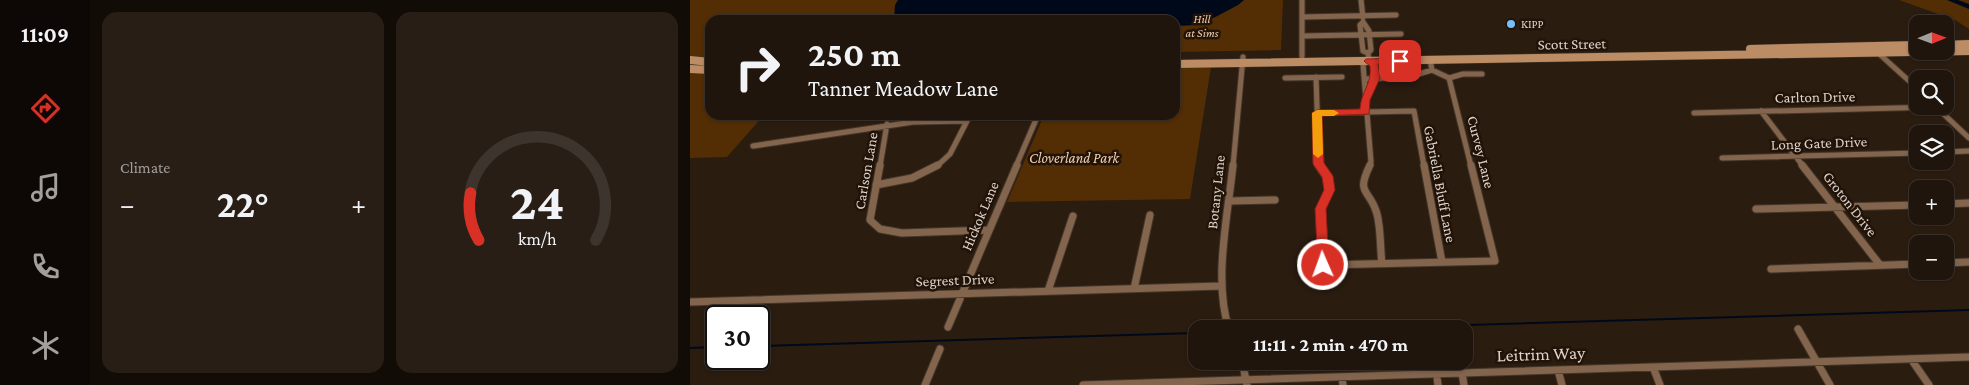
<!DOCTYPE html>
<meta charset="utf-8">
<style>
body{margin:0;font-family:"Crimson Pro",serif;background:#281e15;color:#f1f3f6;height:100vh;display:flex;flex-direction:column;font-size:19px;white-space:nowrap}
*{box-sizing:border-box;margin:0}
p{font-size:16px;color:#a29f9d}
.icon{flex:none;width:28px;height:28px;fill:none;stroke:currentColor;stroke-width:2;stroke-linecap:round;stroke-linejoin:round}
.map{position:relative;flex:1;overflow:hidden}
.details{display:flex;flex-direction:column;gap:12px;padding:12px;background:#120c07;width:600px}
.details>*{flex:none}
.banner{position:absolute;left:15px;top:15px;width:475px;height:105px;border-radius:15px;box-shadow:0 1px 4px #0004,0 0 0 1px #3d342d;background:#20150c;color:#f1f3f6;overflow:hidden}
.needle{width:32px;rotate:89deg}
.tools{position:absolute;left:1219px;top:15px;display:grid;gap:10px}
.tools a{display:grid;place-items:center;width:45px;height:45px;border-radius:10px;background:#20150c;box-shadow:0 1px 4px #0004,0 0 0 1px #3d342d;font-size:25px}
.speed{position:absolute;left:15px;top:305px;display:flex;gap:10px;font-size:25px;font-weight:700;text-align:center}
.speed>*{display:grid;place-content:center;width:65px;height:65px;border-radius:50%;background:#20150c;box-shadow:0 1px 4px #0004,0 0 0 1px #3d342d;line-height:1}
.speed .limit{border:2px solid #111;border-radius:8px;background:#fff;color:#111}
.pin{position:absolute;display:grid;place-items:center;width:42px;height:42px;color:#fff;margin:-21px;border-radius:10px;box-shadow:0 2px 8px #0006}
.me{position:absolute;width:55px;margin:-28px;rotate:358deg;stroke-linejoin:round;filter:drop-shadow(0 0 4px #0008)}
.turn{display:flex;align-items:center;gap:18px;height:105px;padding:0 20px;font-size:22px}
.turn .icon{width:65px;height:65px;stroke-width:2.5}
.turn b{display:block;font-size:35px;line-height:42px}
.big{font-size:38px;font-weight:700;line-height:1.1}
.details .card{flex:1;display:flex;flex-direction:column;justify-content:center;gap:8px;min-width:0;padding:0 18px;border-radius:15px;background:#281e15}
.details .dial{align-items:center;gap:0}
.dial svg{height:130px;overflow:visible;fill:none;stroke:#3d342d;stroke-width:7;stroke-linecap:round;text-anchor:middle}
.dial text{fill:#f1f3f6;stroke:none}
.heat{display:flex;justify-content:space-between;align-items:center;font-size:28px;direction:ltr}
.details .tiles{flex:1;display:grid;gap:12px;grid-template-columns:repeat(2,1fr)}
.trip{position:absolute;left:498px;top:320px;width:285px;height:50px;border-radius:15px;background:#20150c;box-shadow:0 1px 4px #0004,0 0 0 1px #3d342d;font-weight:700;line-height:50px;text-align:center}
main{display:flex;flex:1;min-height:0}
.tabs{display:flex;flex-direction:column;width:90px;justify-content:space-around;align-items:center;background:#0d0805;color:#a29f9d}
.tabs .icon{width:35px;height:35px}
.tabs .current{color:#d93025}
.tabs b{font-size:22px;color:#f1f3f6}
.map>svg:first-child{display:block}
</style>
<main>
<nav class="tabs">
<b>11:09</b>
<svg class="icon current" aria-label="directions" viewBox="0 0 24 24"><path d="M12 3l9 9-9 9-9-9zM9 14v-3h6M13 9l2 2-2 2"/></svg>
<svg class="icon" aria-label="music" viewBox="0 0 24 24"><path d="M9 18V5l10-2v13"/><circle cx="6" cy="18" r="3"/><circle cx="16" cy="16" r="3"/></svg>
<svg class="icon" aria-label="phone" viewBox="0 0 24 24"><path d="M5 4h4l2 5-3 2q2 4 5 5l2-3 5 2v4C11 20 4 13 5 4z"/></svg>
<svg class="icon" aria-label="climate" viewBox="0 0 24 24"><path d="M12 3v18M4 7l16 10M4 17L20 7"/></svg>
</nav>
<section class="details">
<div class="tiles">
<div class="card"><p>Climate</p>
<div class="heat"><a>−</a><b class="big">22°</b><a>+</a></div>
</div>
<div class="card dial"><svg viewBox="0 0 100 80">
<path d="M14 69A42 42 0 1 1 86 69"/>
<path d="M14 69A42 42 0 0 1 9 40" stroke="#d93025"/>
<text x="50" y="56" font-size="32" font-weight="700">24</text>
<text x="50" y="72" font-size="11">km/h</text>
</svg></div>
</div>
</section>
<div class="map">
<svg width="1279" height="385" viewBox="0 0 1279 385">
<rect width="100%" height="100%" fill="#2b1c10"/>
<path fill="#532d04" d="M0,0H593L591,50L485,52V20H20V57H0Z
M1209,0H1279V29L1265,20Z
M521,67L500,199L317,202L354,115H485V68Z
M0,72L20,74V115H74L37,157L0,158Z"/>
<path fill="#000919" d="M208,0H554L548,5C528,15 509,29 485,25V20H467L451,16L432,20H323L307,17L286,20H204L205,5Z"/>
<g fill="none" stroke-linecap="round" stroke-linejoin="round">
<path stroke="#000919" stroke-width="2" d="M645,329L1279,310
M69,346L506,333
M0,348L26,347"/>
<path fill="#000919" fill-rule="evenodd" d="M1257,0H1268L1279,4V9Z"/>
<g stroke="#44362a" stroke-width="7">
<path id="minor-far1" d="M612,0V56
M671,0L673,18
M612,17L706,15
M673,22L679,31L681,50L678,53L673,51L670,25Z
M612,36L711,34
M1186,51L1228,89
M740,60L742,70L759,78L781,166
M679,61L673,64L681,162L679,166
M626,77L629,166
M595,78L652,77
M759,78L773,74H792
M675,79L719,77L742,70
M676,98L686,78L684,65L679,61L678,53
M1245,106L1279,138
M1071,111L1113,166
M627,113L724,111L734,166
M1004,113L1246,107
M63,146L223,122L277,121L260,154L247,166
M1255,152L1279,151
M1032,158L1228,153
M190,166L197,124
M326,166L348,115
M543,166L553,57"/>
</g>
<g stroke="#44362a" stroke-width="9">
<path id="minor" d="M190,165L180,220L190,229L212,233L299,230
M628,165L639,181V190L630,209L633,265L805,261L781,165
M680,165C665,196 680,188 687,214C691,229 690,248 692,264
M734,165L752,262
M1112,165L1190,265
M186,185L222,178L248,165
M539,201L585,200
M1255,204L1279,203
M1066,209L1228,205
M1255,263L1279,262
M1081,269L1228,264
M444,289L460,215
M358,291L383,216
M0,302L531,286
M258,327L327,165
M539,329C523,281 538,215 543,165
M1108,329L1140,385
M1221,359L1239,385
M552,361L557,385
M745,361L748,385
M770,361L774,385
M963,367L970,385
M868,370L872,385
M652,377L653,385
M235,385L250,349
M393,385L1279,357"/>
</g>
<g stroke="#44362a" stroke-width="9">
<path id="secondary" d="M1255,45L1279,44
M1060,49L1228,45
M0,60L20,62
M485,64L1279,51
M0,69L20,70"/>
</g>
<use href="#minor-far1" stroke="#83654d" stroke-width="5"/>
<use href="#minor" stroke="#83654d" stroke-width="7"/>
<use href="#secondary" stroke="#bc8c65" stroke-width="8"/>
</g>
<path fill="#d93025" stroke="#8d1f18" d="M710,58L713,59V63L688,64L690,78L680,100L679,114L632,116L634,163L643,176L645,190L636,209L639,265L637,268H628L625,209L634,190L632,177L623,164L622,113L627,110L670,109C671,91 682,85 680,66L674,61L676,59Z"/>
<path fill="#f59e0b" d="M627,110H644L649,113L644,116H632L633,154L628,158L623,154L622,113Z"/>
<circle fill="#76c0f7" stroke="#211307" stroke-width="2" cx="821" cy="24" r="5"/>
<g text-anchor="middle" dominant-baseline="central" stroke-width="5" stroke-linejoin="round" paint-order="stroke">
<g font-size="12" font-style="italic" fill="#f3ceb0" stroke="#211307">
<text x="512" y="19">Hill<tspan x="512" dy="14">at Sims</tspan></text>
</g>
<g font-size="12" fill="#ded3cb" stroke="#211307" text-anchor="start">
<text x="831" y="24">KIPP</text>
</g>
<g font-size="15" fill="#ded3cb" stroke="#211307">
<text transform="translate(882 44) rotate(-1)">Scott Street</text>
<text transform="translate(1125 97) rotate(-1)">Carlton Drive</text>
<text transform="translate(1129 143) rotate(-2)">Long Gate Drive</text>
<text transform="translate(791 152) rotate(76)">Curvey Lane</text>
<text transform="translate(176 171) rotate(-80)">Carlson Lane</text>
<text transform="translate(750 184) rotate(79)">Gabriella Bluff Lane</text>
<text transform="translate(526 192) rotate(-84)">Botany Lane</text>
<text transform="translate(1160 204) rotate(52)">Groton Drive</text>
<text transform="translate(290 216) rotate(-67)">Hickok Lane</text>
<text transform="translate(265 280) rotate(-2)">Segrest Drive</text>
</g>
<g font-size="15" font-style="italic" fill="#f3ceb0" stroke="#211307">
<text x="384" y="158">Cloverland Park</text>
</g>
<g font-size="18" fill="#ded3cb" stroke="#211307">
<text transform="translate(851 354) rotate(-2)">Leitrim Way</text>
</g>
</g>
</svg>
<div class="tools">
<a><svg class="needle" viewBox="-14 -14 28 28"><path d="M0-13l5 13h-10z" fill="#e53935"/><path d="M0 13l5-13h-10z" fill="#a29f9d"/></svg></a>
<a><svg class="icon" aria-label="search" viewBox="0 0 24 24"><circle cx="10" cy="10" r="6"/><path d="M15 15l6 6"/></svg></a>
<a><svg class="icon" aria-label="layers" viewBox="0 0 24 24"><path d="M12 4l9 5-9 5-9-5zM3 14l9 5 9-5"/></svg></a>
<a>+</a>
<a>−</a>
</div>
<div class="speed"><div class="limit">30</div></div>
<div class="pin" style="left:710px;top:61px;background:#d93025"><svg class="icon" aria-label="arrive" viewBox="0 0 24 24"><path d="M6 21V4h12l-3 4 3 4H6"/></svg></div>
<svg class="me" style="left:633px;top:265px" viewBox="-20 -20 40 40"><circle r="17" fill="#d93025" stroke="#fff" stroke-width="3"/><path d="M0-11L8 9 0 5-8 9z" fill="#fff"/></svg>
<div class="trip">11:11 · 2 min · 470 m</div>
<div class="banner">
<div class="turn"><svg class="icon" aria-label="right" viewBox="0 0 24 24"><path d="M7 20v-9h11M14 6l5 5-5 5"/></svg><div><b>250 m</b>Tanner Meadow Lane</div></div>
</div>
</div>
</main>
